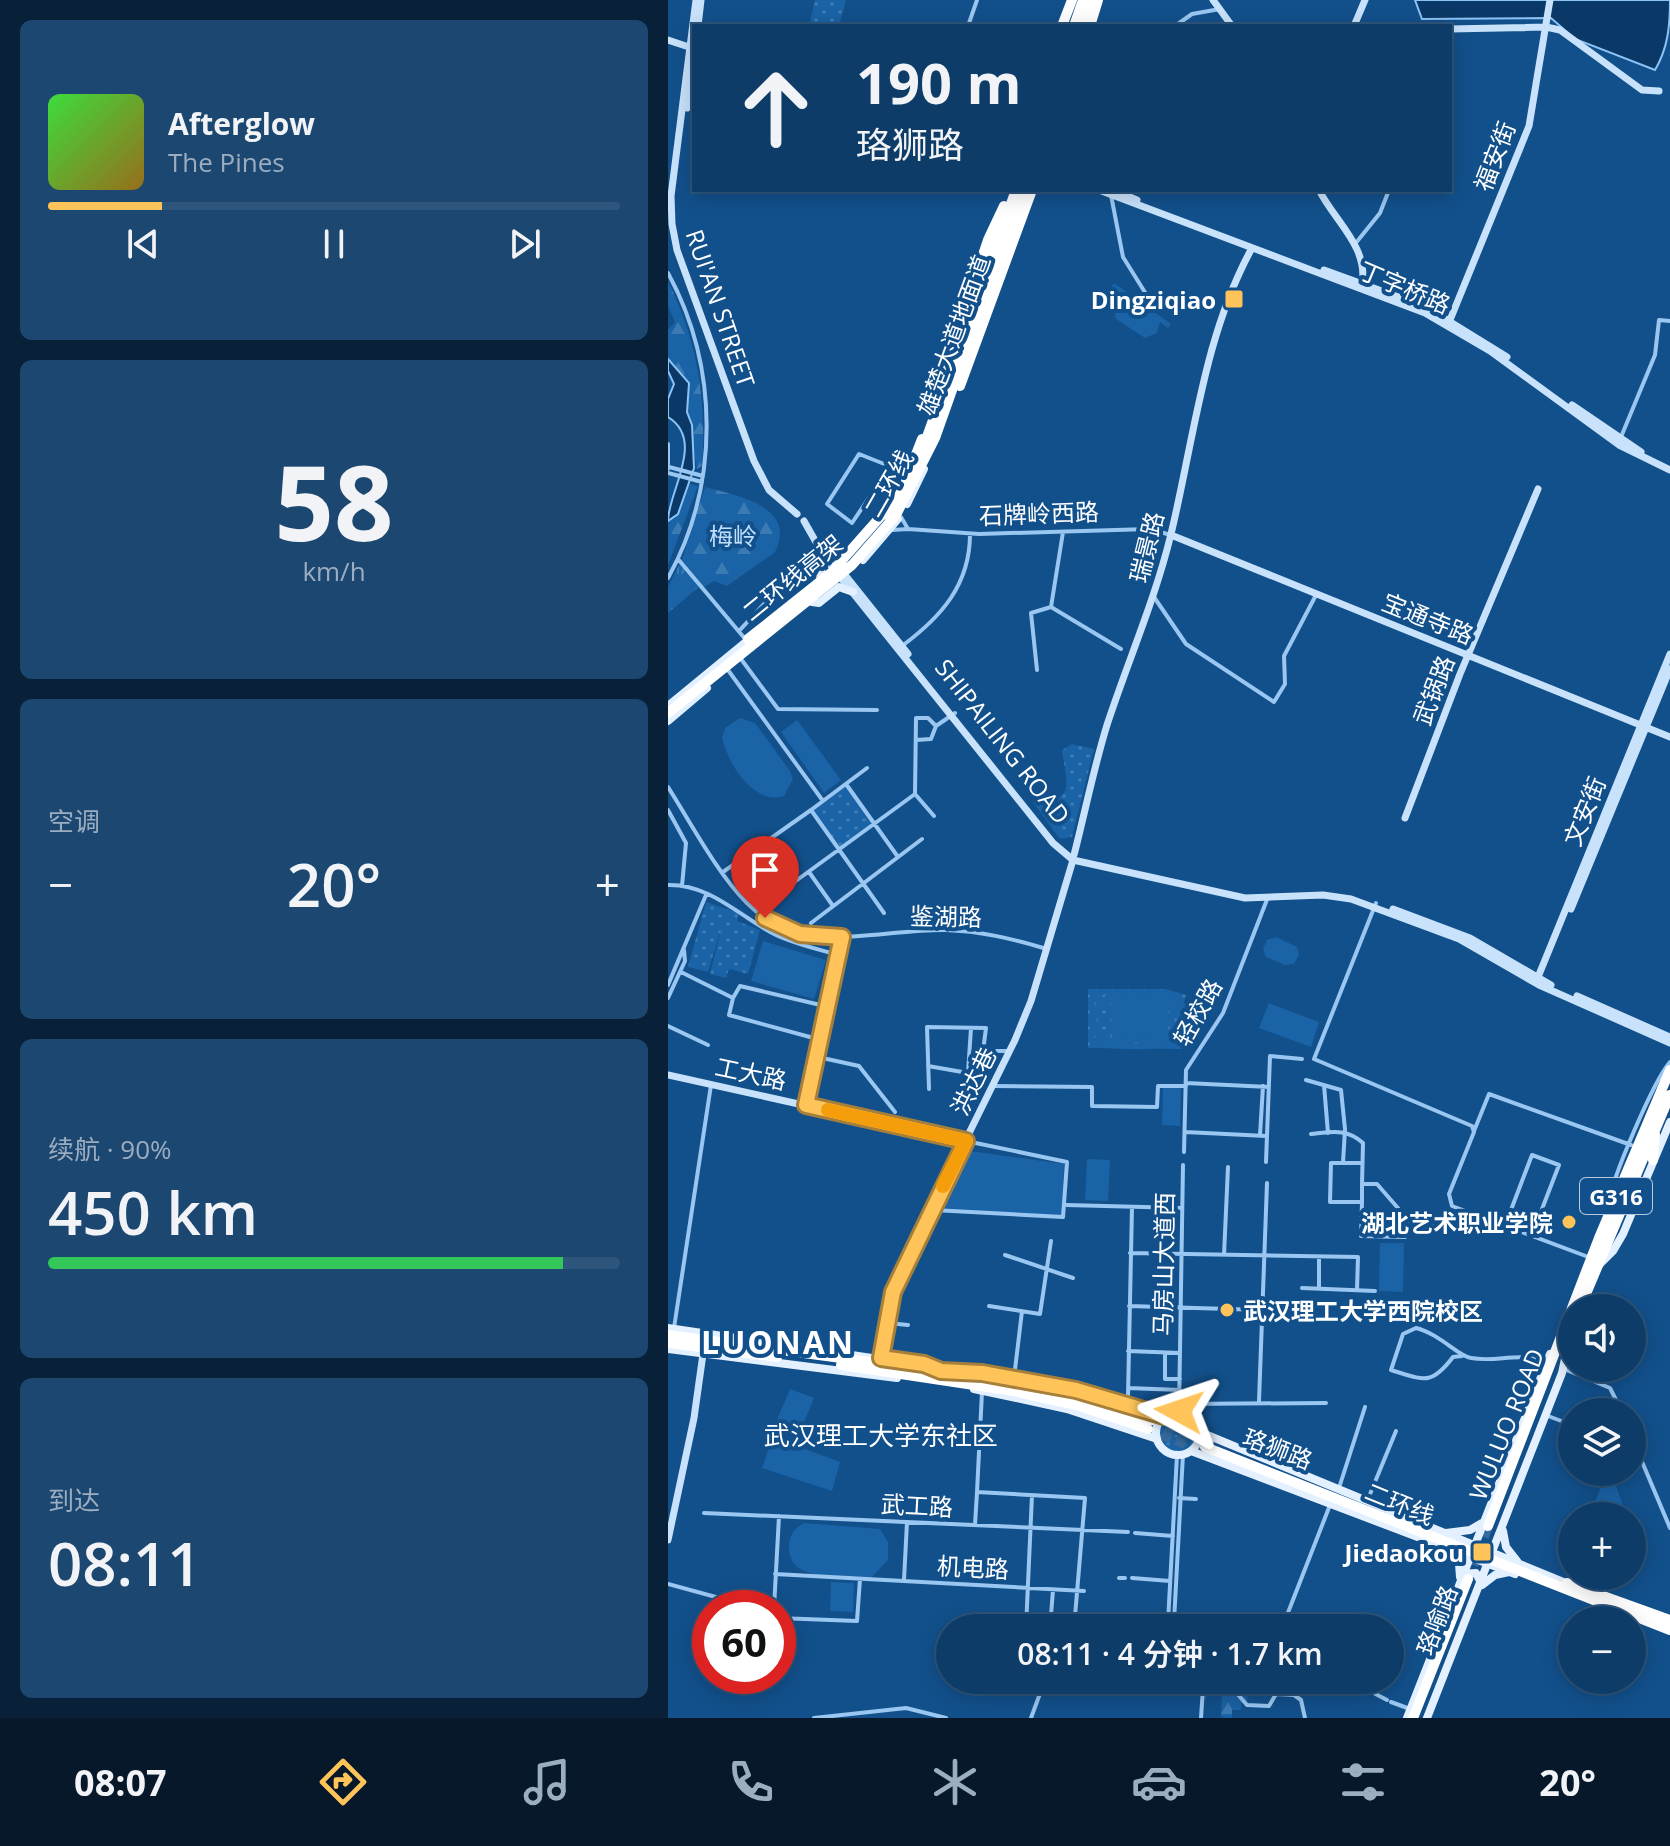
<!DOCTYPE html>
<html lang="zh">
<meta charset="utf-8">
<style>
body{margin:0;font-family:"Open Sans","Noto Sans SC",sans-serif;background:#1c4771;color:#f1f3f6;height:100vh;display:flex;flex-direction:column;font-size:30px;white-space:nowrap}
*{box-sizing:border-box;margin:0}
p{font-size:26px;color:#9badc0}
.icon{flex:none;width:44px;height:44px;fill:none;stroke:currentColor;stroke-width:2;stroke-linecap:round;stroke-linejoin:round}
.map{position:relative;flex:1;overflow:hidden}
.drawer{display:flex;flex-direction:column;gap:20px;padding:20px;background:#082139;width:668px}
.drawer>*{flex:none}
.banner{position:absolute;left:24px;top:24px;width:760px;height:168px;border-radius:0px;box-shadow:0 4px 20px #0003,0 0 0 2px #2e567c;background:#0e3c68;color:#f1f3f6;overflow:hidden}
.buttons{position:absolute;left:890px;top:1294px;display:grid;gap:16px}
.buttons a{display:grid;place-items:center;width:88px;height:88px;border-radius:50%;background:#0e3c68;box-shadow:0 4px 20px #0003,0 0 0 2px #2e567c;font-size:40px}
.speed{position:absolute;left:24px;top:1590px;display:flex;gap:16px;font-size:40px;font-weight:700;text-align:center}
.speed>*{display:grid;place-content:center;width:104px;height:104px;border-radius:50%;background:#0e3c68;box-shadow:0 4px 20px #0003,0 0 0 2px #2e567c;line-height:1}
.speed .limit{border:12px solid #d22;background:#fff;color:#111}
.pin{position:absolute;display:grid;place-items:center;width:68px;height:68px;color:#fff;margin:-82px -34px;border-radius:50% 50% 50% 0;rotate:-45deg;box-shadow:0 0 8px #0007}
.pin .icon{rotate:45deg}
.me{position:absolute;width:88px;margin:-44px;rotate:275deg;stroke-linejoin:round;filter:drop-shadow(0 0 6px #0008)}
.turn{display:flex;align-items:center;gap:28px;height:168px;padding:0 32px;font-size:36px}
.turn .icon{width:104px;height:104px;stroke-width:2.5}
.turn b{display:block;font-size:56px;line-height:68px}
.big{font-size:60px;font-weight:600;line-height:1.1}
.drawer .tile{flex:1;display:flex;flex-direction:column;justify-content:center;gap:12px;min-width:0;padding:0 28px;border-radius:12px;background:#1c4771}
.drawer .dial{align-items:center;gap:0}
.dial b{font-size:104px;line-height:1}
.song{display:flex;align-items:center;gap:24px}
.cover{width:96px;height:96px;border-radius:12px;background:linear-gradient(135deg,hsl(120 70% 55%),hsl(40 70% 35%))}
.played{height:8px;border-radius:4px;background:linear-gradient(90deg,#ffc459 20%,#2e567c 20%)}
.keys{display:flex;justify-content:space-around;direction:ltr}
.heat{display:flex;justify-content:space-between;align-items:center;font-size:44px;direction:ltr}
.charge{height:12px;border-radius:6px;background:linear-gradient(90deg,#34c759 90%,#2e567c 0)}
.trip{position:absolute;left:268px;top:1614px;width:468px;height:80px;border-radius:40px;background:#0e3c68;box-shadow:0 4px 20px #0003,0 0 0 2px #2e567c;font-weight:600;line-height:80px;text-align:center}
.tabs{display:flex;height:128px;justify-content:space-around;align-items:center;background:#06182a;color:#9badc0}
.tabs .icon{width:56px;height:56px}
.tabs .selected{color:#ffc459}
.tabs b{font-size:36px;color:#f1f3f6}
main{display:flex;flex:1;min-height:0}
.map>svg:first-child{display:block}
</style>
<main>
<section class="drawer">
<div class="tile">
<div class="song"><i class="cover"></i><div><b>Afterglow</b><p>The Pines</p></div></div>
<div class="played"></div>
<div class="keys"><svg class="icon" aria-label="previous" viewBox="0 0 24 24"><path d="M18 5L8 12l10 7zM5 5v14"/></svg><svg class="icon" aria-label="pause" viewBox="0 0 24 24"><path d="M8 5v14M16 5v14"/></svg><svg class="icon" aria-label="next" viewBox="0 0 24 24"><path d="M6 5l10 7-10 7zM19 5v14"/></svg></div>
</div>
<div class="tile dial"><b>58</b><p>km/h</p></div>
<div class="tile"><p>空调</p>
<div class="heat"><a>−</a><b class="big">20°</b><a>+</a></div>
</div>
<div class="tile"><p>续航 · 90%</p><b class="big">450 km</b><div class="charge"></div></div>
<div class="tile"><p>到达</p><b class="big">08:11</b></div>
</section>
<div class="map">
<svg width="1002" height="1718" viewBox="0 0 1002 1718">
<defs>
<pattern id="grass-tufts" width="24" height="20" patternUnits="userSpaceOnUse" patternTransform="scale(2)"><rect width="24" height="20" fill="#1a63a6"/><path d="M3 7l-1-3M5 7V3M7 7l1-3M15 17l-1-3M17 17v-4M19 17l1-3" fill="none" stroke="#3c7ab3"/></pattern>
<pattern id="forest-firs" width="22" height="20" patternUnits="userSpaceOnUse" patternTransform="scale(2)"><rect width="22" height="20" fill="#1a63a6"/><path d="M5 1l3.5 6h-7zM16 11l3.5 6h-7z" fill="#3c7ab3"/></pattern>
<pattern id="park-dots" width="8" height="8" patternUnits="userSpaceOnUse" patternTransform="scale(2)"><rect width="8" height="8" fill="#1a63a6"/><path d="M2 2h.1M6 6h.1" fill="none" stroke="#3c7ab3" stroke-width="1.8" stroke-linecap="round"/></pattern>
</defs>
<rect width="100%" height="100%" fill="#12508b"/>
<path fill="url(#grass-tufts)" d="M12,563L32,586L0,613V587Z
M945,1478L958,1514L931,1516L923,1513L936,1479Z"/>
<path fill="url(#forest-firs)" d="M0,281C29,341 39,399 34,466L29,469L19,412L21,383L0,359V330L7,322L0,306Z
M22,484L30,486L0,565V521L10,514Z
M37,487C67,495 130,506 107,552L59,586L46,581L36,587L14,560Z
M539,1680L580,1682L579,1703H573V1710H564V1718L553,1717L554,1695L541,1692L537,1701Z"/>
<path fill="url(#park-dots)" d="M147,0H178L171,26H141Z
M404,744L426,749L404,837L392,839L365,802C408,802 399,785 394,750Z
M178,784L207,824L171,850L143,810Z
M38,902L71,913L69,921L92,930L80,974L61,969L58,978L42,974L54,926L40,972L20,967Z
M420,989H498L518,995L516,1002L523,1024L516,1049L420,1048Z
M491 1434a19 19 0 1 1 38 0a19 19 0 1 1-38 0Z"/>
<path fill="#1a63a6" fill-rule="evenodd" d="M446,283L503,324L500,328L492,322L489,333L477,338L448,319L445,306L455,296L443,287Z
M72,718L87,723L122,771L125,779L116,796C86,806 60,764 54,738L57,728Z
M129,720L173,780L156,793L113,732Z
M608,937L629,947L631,955L626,964L617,965L598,957L595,949L599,940Z
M95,941L158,960L146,999L83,981Z
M500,993C510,996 519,1002 522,1013C534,1061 451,1048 426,1047V1041L430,1040C419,1026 419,1011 433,998L449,992ZM443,1000L444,1039L500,1040L501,1000L515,1012L514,1029C504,1045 458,1046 441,1040C421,1032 427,1008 443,1000Z
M601,1003L651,1022L643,1047L591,1028Z
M495,1088H513L512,1126L494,1125Z
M302,1151L396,1164L394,1216L277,1210V1202Z
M419,1159L442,1160L440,1201L417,1200Z
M712,1243H736L735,1292L711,1291Z
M122,1389L146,1398L132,1432L108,1422Z
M105,1437L172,1462L164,1491L94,1468Z
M136,1523L212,1529L220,1542V1560L204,1577C179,1576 122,1584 121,1549C120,1537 126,1528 136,1523Z
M163,1582L186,1583L185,1612L162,1611Z"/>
<path fill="#0b3967" stroke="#8bc3f4" stroke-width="2" d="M747,0H1002C1002,26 1000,48 987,70L907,39L883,18L754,19Z
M0,359L21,383L19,412L24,425L26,468L10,514L0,521C0,492 38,440 0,417V399L6,384L0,371Z"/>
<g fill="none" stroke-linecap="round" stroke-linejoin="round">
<path stroke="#366a9c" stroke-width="10" stroke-dasharray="10 5" stroke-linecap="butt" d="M484,1420L539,1441
M480,1429L535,1451
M800,1579L820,1526"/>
<path stroke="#9ac7f1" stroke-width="4" d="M300,26L309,0
M507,26L524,14L552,9
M443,195L455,257L478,294
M687,244L712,213L721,190
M0,273C51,367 52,484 0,578
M953,437L987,355L991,320L1002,321
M0,444V469
M1,467L35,476
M221,468L184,523L159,504L191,454L239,473
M0,473L34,482
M240,529L311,534L481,529L503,535
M224,530L240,529L233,517
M10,559L78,640
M486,597L518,644L606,702L617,684L616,656L648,595
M383,607L453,649
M71,631L109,590
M234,646C273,617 302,585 302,534
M73,659L110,709L209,710
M60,670L155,801
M369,670L363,613L383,607L395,532
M248,740L263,739L268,726L287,713
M199,768L143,810L216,913
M178,784L230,857
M0,787C23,823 49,873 79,903C133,958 210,929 277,930C313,931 345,939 379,949
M247,794L248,718H260L268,726
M247,794L266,816
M0,810L18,843L14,886
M55,872L143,810
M141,872L165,906
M0,885C42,884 71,916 106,934C126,944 149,949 171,955
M708,903L646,1059L804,1126L806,1132L781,1194L784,1206L923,1258
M88,910L247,794
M143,923L254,839
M13,972L65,998L72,986L161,1007
M0,985L38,895
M0,998L17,961L16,950
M65,998L61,1015L153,1040
M0,1026L40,1045
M317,1051H342
M150,1057L191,1066L227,1112
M260,1066L300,1073L311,1082L318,1028L259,1027L261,1089
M300,1073L303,1028
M638,1080L673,1090L677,1129L675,1163
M518,1083L601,1087
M656,1085L660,1133
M325,1086L424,1087V1106L489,1107L490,1086H518
M138,1105L174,937
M806,1131L821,1094L963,1145
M517,1132L598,1136
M643,1134C663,1132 679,1128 695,1143L694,1184
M592,1135L595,1086
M516,1152L518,1070L555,1013L600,897
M598,1162L602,1056L634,1059
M694,1163H663L662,1202H694V1184H709L749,1230L803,1213
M694,1202L693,1236L737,1237
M398,1205L514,1208
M940,1206C943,1180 985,1082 1002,1062
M265,1210L395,1217L399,1162L298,1141
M838,1223L864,1155L891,1165L864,1235
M462,1253L690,1257L689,1290
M337,1255L405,1278
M556,1255L560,1167
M634,1288L707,1291
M651,1289V1257
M321,1306L372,1314L383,1241
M461,1306L594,1310
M220,1323L240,1325
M6,1328L43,1085
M460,1351L512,1353
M497,1353V1379H512
M794,1356L785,1357C763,1386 756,1380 723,1370L735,1334L748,1328C772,1334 790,1356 803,1358C829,1363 851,1351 878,1362
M896,1369L942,1388L954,1412
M346,1378L354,1311
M460,1388L512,1390
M460,1396L464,1207
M591,1401L599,1183
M512,1404L658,1403
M511,1411L515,1165
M880,1416L904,1425
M964,1438L1002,1528
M671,1488L697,1407
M309,1492L314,1392
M511,1498L528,1499
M700,1499L728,1431
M36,1513L460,1532
M307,1525L309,1492L417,1498L406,1628
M467,1533L505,1536
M107,1574L416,1591
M451,1578H457
M464,1578L502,1581
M236,1580L239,1522
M0,1584L88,1608
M106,1608L111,1516
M110,1618L189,1621L192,1579
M500,1622L509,1455
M358,1628L364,1495
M382,1628L385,1590
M408,1628L454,1618L506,1622L515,1454
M614,1628L662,1505
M681,1680L719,1700
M100,1681L101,1676
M723,1702L742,1709
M146,1718L238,1708L278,1718
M363,1718L377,1680
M533,1718L535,1688L566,1690L579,1705L601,1706L608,1694L626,1695L633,1700L637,1718"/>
<path stroke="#c8e2fc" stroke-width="7" d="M28,0L3,196L4,224L9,250L86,461L101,490L129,514
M545,0L564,26
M30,26L33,0
M686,26L697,0
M782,29L878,27L892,30L974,90L991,91
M0,40L24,48
M19,108L26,53
M431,190L757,313L822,351L951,445L1002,470
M445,190L469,200
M651,190C668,223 701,247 694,286
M656,270L758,307L839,357
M782,320L861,126L882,0
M904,405L973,452
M136,521L157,558L385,843L405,860L577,898L655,895L683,899L791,939L871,985L1002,1043
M503,535L1002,737
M173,570L240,654
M737,818L792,674L870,489
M406,855C417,812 426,767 439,725C460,661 487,600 503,534C526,439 536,335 584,248
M725,909L802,938L883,985
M903,909L1002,669
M868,982L1002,654
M909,996L1002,1037
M0,1075L298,1141
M213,1358L221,1306L235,1267L347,1040L363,1001L405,860
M0,1540L26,1418L35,1354"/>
<path stroke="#e3f0ff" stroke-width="8" d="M239,504L256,469
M195,560L230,519
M152,580L155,555
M144,602L151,603L171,587L185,592
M0,706L85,636
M0,721L39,688
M930,1266L945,1251L955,1234L1002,1122
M0,1328L265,1367
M0,1349L229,1378
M314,1373L408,1390L496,1416
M306,1389L399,1409L489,1439
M488 1433a22 22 0 1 1 44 0a22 22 0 1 1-44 0Z
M532,1432L905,1586
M523,1451L847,1574
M835,1531L838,1547L849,1561
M778,1533L802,1530L814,1523
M781,1550L791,1564L792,1577
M795,1574L808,1573L813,1583
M814,1585L827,1575L841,1572
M739,1718L882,1354
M759,1718L894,1373L902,1335"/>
<path stroke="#fff" stroke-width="10" d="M394,26L404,0
M406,26L415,0
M413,26L423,0
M422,26L430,0
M292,386L364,190
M267,397L320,240L336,206
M255,448L348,190
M238,480L254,439
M219,515L242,477
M168,567L221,507
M80,639L173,565
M0,713L184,565L228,515L267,438L355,190
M985,1160L987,1134
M912,1308L1002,1095
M0,1335L293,1374L410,1396L484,1420
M0,1343L109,1357
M173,1365L358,1393
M353,1393L408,1405L480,1429
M537,1447L1002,1630
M820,1526L931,1238L1002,1070
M899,1583L1002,1620
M745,1718L800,1579"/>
</g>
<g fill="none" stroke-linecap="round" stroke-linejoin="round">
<g stroke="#a67f3a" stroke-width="20">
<path id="route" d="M97,918L132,934L174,937L138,1105L298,1141L225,1292L213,1358L256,1364L273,1371L314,1373L408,1390L496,1416L511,1411"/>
</g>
<use href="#route" stroke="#ffc459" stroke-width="14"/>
<path stroke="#f59e0b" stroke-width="14" d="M160,1110L298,1141L275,1186"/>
</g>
<g fill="#ffc459" stroke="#12508b" stroke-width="3">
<rect x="556" y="289" width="20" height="20" rx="4"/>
<circle cx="901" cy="1222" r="8"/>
<circle cx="559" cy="1310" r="8"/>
<rect x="804" y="1542" width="20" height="20" rx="4"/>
</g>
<g text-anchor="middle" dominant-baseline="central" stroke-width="8" stroke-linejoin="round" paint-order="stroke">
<rect fill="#12508b" stroke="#b8cadc" stroke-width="2" x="912" y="1178" width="72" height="36" rx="6"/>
<g font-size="22" font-weight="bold" fill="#fff">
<text x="948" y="1196">G316</text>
</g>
<g font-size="24" fill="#fff" stroke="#12508b">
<text transform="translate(826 156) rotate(-69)">福安街</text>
<text transform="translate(737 287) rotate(23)">丁字桥路</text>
<text transform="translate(53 308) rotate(71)">RUI'AN STREET</text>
<text transform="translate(285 335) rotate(-70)">雄楚大道地面道</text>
<text transform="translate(220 483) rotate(-60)">二环线</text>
<text transform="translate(371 513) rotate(-2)">石牌岭西路</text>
<text transform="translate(478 547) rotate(-76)">瑞景路</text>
<text transform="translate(124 577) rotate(-39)">二环线高架</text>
<text transform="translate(760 618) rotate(22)">宝通寺路</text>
<text transform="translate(765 690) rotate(-69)">武锅路</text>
<text transform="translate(335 741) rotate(52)">SHIPAILING ROAD</text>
<text transform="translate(916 811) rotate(-68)">文安街</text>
<text transform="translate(278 916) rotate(1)">鉴湖路</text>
<text transform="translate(529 1012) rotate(-61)">轻校路</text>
<text transform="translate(83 1073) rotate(12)">工大路</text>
<text transform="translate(305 1081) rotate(-64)">洪达巷</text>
<text transform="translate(495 1264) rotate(-89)">马房山大道西</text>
<text transform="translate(838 1424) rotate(-68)">WULUO ROAD</text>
<text transform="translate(610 1448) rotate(21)">珞狮路</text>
<text transform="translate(732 1503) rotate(22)">二环线</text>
<text transform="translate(249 1505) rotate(3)">武工路</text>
<text transform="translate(305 1567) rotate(3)">机电路</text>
<text transform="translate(768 1620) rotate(-69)">珞喻路</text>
</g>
<g font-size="24" font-weight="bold" fill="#fff" stroke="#12508b" text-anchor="end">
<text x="548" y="299">Dingziqiao</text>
<text x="885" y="1222">湖北艺术职业学院</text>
<text x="575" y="1310" text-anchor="start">武汉理工大学西院校区</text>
<text x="796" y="1552">Jiedaokou</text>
</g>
<g font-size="24" fill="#c0e0fc" stroke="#12508b">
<text x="65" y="535">梅岭</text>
</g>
<g font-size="26" fill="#fff" stroke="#12508b">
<text x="213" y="1435">武汉理工大学东社区</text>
</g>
<g font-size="32" font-weight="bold" letter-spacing="2" fill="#fff" stroke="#12508b">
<text x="110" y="1341">LUONAN</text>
</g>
</g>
</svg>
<div class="buttons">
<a><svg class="icon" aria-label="sound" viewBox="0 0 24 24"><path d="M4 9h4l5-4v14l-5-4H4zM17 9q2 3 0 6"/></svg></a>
<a><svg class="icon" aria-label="layers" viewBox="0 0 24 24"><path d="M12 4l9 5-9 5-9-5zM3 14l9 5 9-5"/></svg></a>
<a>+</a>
<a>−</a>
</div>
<div class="speed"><div class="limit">60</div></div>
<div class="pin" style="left:97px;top:918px;background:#d93025"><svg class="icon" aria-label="arrive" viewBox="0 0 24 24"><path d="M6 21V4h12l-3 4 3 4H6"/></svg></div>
<svg class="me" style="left:511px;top:1411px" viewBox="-20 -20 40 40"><path d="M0-17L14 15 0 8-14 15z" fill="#ffc459" stroke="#fff" stroke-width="4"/></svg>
<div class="trip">08:11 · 4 分钟 · 1.7 km</div>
<div class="banner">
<div class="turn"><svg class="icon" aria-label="ahead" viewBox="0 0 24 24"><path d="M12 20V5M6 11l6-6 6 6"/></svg><div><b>190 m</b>珞狮路</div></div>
</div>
</div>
</main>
<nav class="tabs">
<b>08:07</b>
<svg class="icon selected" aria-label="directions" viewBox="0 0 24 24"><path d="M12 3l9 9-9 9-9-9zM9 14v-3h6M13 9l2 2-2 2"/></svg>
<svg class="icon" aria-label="music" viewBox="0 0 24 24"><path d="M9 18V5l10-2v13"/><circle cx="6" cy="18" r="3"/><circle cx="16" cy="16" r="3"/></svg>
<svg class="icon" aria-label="phone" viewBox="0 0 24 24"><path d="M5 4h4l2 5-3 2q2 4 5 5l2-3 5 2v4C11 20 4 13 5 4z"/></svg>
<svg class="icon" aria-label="climate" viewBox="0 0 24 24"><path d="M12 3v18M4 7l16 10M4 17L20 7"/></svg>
<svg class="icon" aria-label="car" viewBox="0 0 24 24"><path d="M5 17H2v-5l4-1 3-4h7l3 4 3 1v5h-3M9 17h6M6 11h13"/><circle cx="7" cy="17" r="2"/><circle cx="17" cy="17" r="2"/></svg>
<svg class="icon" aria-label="filters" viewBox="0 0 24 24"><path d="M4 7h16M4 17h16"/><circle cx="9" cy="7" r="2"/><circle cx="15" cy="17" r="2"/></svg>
<b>20°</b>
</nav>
